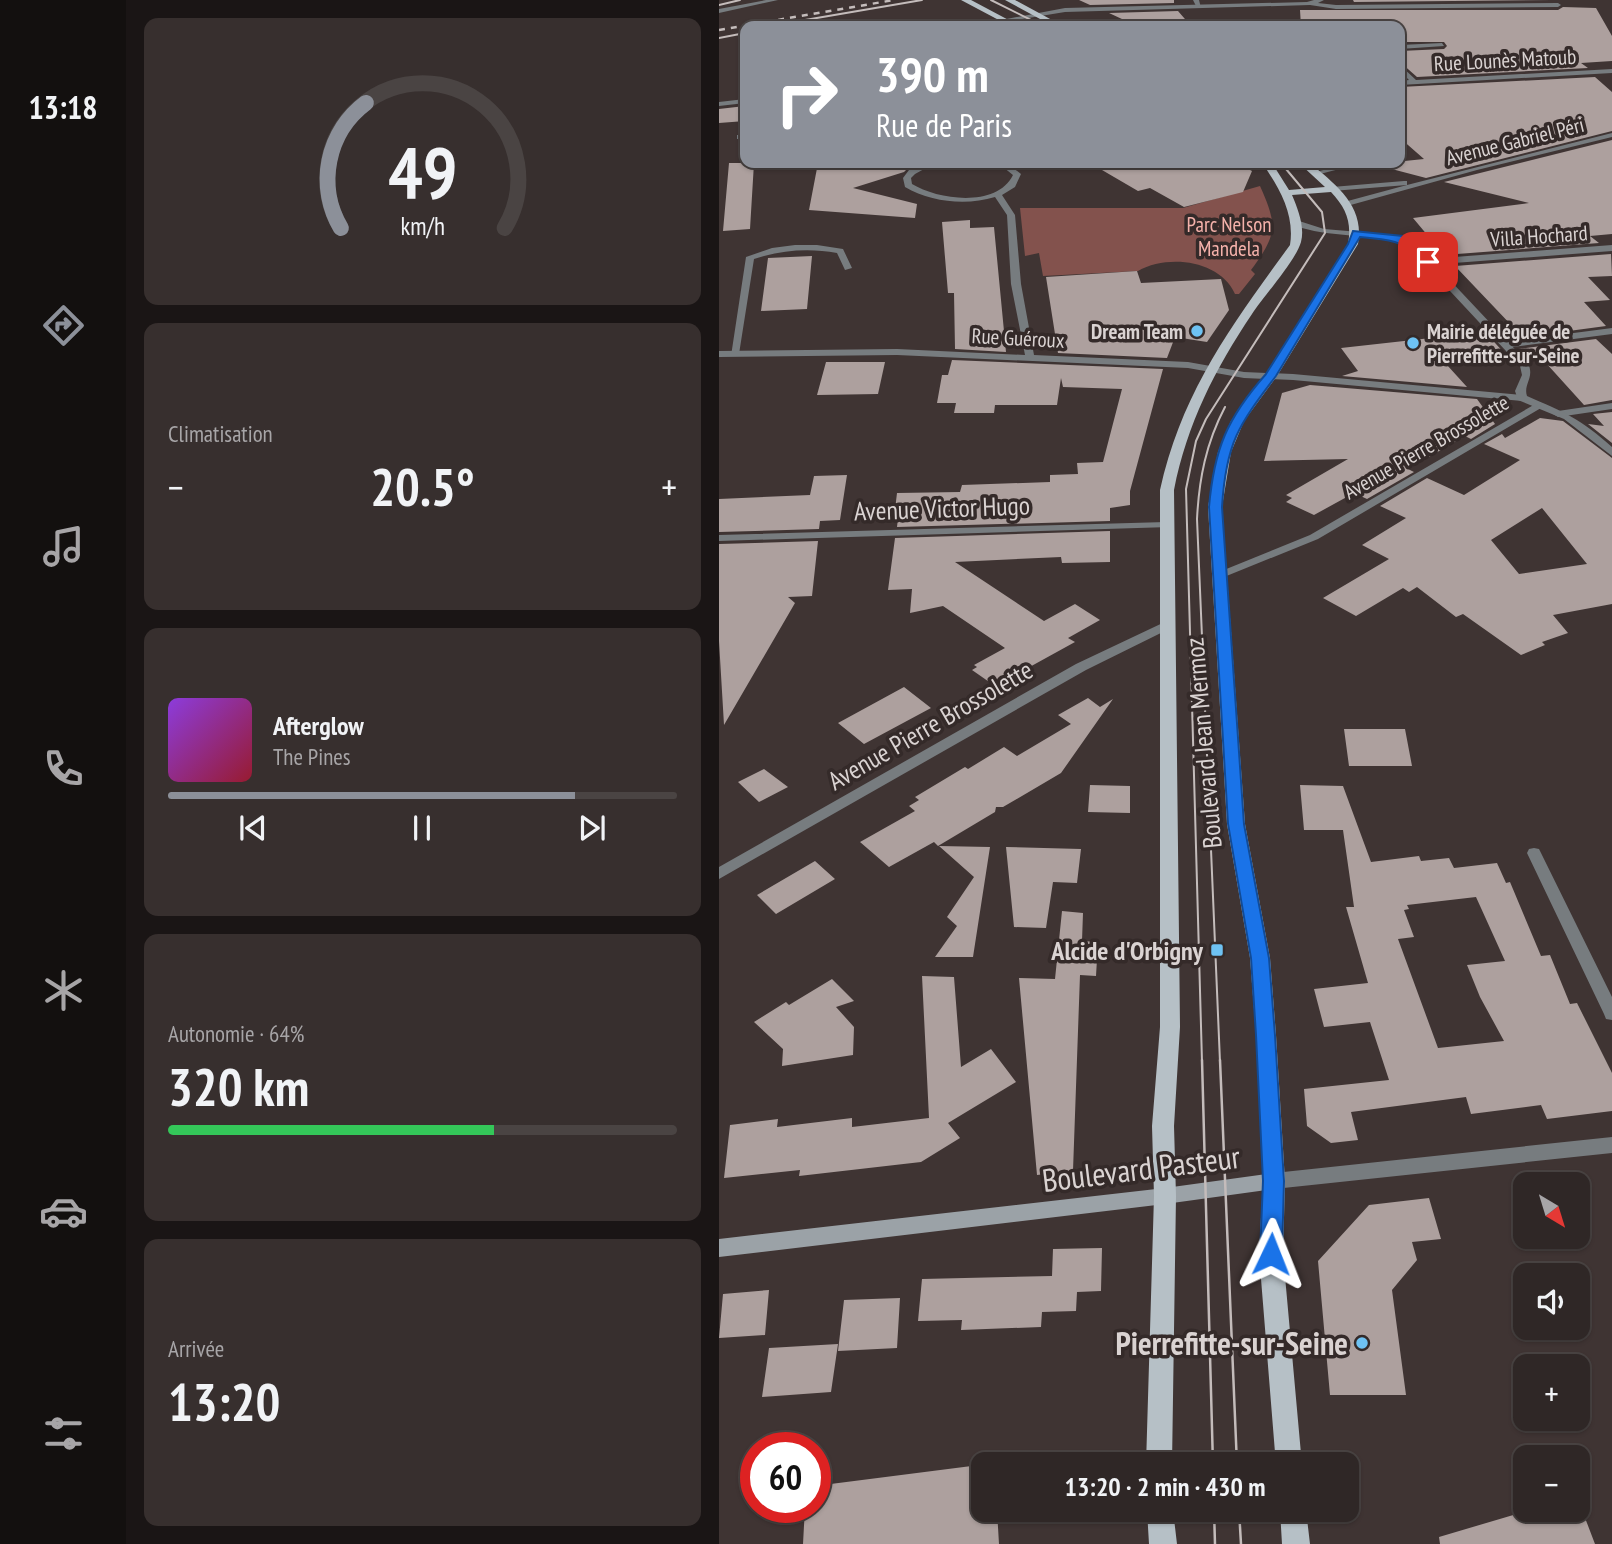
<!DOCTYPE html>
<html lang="fr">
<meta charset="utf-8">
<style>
body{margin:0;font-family:"PT Sans Narrow",sans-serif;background:#372f2e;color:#f1f3f6;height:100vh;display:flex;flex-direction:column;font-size:26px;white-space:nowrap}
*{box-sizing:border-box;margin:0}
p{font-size:23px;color:#a7a5a7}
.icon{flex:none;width:38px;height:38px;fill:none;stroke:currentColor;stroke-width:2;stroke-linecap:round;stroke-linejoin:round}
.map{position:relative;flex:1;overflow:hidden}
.details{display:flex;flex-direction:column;gap:18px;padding:18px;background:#1a1515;width:593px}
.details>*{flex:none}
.banner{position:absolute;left:21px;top:21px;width:665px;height:147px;border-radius:14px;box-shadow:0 2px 5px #0004,0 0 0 2px #4a4443;background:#8c9099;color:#fff;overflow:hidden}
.needle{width:46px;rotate:142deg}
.controls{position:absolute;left:794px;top:1172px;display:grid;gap:14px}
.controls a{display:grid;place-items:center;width:77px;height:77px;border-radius:14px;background:#2f2726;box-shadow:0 2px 5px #0004,0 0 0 2px #4a4443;font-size:35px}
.speed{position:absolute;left:21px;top:1432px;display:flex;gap:14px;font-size:35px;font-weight:700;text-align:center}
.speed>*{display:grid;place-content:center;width:91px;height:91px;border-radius:50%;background:#2f2726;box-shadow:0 2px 5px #0004,0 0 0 2px #4a4443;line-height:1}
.speed .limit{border:10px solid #d22;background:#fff;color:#111}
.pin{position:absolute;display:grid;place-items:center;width:60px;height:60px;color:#fff;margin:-30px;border-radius:14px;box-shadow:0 4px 10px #0006}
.me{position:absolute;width:77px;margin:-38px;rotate:2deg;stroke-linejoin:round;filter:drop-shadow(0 0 5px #0008)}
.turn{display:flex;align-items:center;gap:24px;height:147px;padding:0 21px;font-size:32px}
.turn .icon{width:91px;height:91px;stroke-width:2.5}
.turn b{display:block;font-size:49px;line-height:60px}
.big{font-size:52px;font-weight:600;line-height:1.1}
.details .card{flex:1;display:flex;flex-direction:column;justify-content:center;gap:10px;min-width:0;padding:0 24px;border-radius:14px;background:#372f2e}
.details .dial{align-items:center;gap:0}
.dial svg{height:182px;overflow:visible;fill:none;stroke:#4a4443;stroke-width:7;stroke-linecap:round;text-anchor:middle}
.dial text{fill:#f1f3f6;stroke:none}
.song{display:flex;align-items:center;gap:21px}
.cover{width:84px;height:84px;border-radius:10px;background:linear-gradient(135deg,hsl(270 70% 55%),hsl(350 70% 35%))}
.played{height:7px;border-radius:4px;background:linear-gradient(90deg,#8c9099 80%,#4a4443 80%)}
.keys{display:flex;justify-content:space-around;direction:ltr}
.heat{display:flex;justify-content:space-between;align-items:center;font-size:38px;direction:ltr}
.charge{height:10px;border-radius:5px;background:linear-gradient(90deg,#34c759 64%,#4a4443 0)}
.trip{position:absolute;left:252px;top:1452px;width:388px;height:70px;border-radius:14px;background:#2f2726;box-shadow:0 2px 5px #0004,0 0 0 2px #4a4443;font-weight:600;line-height:70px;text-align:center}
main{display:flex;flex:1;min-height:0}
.dock{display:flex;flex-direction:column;width:126px;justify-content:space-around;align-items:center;background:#13100f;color:#a7a5a7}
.dock .icon{width:49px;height:49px}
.dock .on{color:#8c9099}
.dock b{font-size:32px;color:#f1f3f6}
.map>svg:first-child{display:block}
</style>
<main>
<nav class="dock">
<b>13:18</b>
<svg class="icon on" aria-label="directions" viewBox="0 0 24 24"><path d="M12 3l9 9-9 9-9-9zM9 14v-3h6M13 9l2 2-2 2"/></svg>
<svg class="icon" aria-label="music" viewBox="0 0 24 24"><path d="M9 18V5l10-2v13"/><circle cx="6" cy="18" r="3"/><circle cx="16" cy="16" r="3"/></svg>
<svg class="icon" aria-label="phone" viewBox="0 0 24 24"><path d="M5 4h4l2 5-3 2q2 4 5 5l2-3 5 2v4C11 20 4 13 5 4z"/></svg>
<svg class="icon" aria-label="climate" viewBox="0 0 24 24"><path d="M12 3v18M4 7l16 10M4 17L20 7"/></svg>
<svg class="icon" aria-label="car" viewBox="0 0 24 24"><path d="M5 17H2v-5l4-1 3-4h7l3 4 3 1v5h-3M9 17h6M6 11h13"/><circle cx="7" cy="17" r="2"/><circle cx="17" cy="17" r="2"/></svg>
<svg class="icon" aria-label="filters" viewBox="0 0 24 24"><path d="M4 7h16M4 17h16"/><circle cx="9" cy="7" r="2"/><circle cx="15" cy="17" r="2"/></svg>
</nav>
<section class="details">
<div class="card dial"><svg viewBox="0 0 100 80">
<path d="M14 69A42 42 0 1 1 86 69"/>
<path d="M14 69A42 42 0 0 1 25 14" stroke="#8c9099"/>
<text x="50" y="56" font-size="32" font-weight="700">49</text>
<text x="50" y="72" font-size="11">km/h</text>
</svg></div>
<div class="card"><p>Climatisation</p>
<div class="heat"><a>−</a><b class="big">20.5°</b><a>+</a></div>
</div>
<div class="card">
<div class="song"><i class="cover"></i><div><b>Afterglow</b><p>The Pines</p></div></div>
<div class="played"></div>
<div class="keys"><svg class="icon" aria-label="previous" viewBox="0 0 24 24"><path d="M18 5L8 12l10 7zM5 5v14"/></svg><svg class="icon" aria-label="pause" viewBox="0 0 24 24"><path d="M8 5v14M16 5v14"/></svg><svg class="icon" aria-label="next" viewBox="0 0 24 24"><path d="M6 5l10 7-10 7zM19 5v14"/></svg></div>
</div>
<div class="card"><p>Autonomie · 64%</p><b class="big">320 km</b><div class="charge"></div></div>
<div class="card"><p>Arrivée</p><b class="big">13:20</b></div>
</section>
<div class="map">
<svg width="893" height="1544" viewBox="0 0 893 1544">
<rect width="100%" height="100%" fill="#3f3433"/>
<path fill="#83524d" d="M541,186C559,226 558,235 532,270L536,274L520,294H516C501,260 449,254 419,271L324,276L320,253L306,256L301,208H464Z"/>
<path fill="#ada09e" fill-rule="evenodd" d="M360,0H455V3L371,5Z
M634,0H832L635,2Z
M844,7L877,8L893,36V61L862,63L869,68L698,77L681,62V51L725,49L728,46L725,42H681V26H582L581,10H839Z
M459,11L472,26H418L390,13Z
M876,77L893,92V131L707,178L665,167L666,163L705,159L681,138V103H684L681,98V87Z
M26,106V121L0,123V109Z
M893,140V234L871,236L880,243L725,255L694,218L810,203L725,182Z
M10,163H35L31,229L4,231Z
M99,163H194L185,172L134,188L198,204L196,218L90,210Z
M371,163H518L533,171L524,192L465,207L431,188L419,191Z
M251,220V228L275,227L287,352L236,349L235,293H229L223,222Z
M892,254L893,276L869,277L891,300L865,302L887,326L790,339L782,330L795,328L736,266Z
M93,256L88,309L42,311L49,258Z
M418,271L422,283L502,279L510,310L488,342L456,337L448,358L339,353L327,277Z
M766,332L788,356L728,365L748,387L623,376L639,371L622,348Z
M877,339L893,354V400L865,405L817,352L804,354L799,349Z
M233,360L444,369L411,491V505L391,508V521L178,527L179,518H175L178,493L241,492L243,485L331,482V475L359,474L358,463L384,462L403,389L344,387L342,378L338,405H276L275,413H235L237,403H218L223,375H229Z
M107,362H166L159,394L98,395Z
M591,385L758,399L776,424L752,439L746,436L689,469L695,472L648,499L635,493L595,515L567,502L573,498L567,495L629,459L545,461L563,393Z
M893,412V443L869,424L885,426L874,414Z
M821,418L844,421L893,458V604L834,615L849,633L823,642L826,645L802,655L744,614L737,617L698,587L690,592L684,588L637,616L604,598L670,559L643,545L687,518L661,506L708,478L745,495L801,460L765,444L783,434L786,438ZM823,508L868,564L800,574L772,540Z
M128,475L121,520L101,521L100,529L0,532V499L91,495L95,476Z
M391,531V562L343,563L342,557L236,562L325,621L356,604L381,620L349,638L356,642L276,686L253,670L258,667L255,665L286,648L224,606L191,613L193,589L169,590L176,538Z
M99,541L93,596L69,597L76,603L5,725L0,641V544Z
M185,687L212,708L145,744L119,723Z
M369,698L381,707L394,699L342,773L284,807H277L276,812L219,846L215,842L170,867L141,842L196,811L190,806L200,800L196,797L246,767L249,769L285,747L298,756L352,724L339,715Z
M625,729H686L693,766H630Z
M45,769L69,787L40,802L19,782Z
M371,785L411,786V813L369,812Z
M581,785L624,786L652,862L700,856L702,861L730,858L735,868L778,863L787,883L791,882L822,956L831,955L851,1004L858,1003L893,1073V1111L828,1119L822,1105L752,1114L747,1097L632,1112L639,1140L612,1143L588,1126L585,1089L670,1080L651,1022L605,1027L595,989L649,983L627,907H635L624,830H585ZM757,897L786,961L748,965L761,997L785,1041L719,1048L679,939L695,937L685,910L690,909L688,905Z
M220,846L271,847L254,957H216L238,926L228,917L255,877Z
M287,847L362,849L358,883L334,882L327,928L295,927Z
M96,861L116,879L57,914L38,895Z
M343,911L364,913L363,941L379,942L377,976L361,975L354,1171L318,1175L300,978L336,979Z
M203,976L235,977L242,1067L272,1049L297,1082L229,1123L241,1138L202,1162L80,1176L81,1170L5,1178L11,1125L59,1119L58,1127L133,1118V1127L210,1118Z
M113,979L135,1001L117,1007L135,1027L134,1055L63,1066L64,1049L35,1022L67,1002L70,1005Z
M710,1198L722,1239L693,1242L698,1260L673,1290L687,1395H611L599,1261L650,1205Z
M383,1248L382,1291L358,1292L357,1311L323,1312L322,1327L242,1330L243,1320L199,1321L203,1279L333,1276L334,1249Z
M50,1290L46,1335L0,1338L4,1294Z
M181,1298L178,1348L119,1351L125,1300Z
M119,1344L112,1392L43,1397L50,1348Z
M276,1463L264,1465V1510H278L280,1544H84L86,1507H96V1486Z
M811,1510H863L876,1544H721L720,1537Z"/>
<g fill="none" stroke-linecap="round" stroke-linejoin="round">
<path fill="#777c7f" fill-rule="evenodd" d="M474,0H480L482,8H478Z
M723,43L725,46L681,49V45Z
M631,163L640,164L597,175L593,173Z
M76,245H98L124,249L133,268L126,270L118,253C90,248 62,250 35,259L20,354L12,356L27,257L53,248Z"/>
<path fill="#777c7f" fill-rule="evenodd" d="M595,0H605L599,3L617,5L839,3L842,5L839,7L617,9L591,5L346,12L285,22L282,20L346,8L588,2Z
M681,65L697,80L893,69V73L681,85V81L690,80L681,71Z
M26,99V103L0,106V102Z
M21,135H26V139H18V135Z
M206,163H216L196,174L192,178L193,184C219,200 278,208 294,175L279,163H288L302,174L296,187L283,195L296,215L302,284L315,355L469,362L525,372L574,374L803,395L808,398L803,401L574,380L525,378L469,368L178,355L0,357V351L178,349L306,355L292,284L288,215L276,197C247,206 212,202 186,187L184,178L190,170Z
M893,245V251L709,265L705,262L709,259Z
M893,328V334L787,348L782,345L787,342Z
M818,403L823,406L822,408L599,539L505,577H497L495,574L591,535Z
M893,403V409L839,417L834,414L839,411Z
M447,522L453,525L451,527L0,541V535Z
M450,620L454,621L456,624L454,627L367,670L0,879V867L357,664Z
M815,848L820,849L822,853L893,997V1020L887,1019L885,1014L808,853L810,849Z"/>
<path fill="#777c7f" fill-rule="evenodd" d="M47,0H59L0,13V9Z
M893,133V137L758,170L628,206H625V202L688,185L613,191L609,189L613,187L685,181H688V185Z
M577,220L605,229L664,234L695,242L809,363C816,378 804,384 808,396C845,412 862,419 893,447V456L845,419L799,400L796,391L803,375L801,366L689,246C652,232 611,239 574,225V221Z
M893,1137V1153L555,1189L549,1187L546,1181L549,1175L555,1173Z"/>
<path fill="#9ba2a7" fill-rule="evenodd" d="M555,1173L561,1175L564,1181L561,1187L555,1189L446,1204L0,1257V1239L446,1188Z"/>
<path fill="#b6c0c6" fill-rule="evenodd" d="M242,0H252L301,26H291Z
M286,0H296L344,26H334Z
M543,163H553L570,190L606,187L580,163H591C617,185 646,206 639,244L558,376L525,421L512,452L503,507L526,824L551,958L557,1035L566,1181L564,1254L583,1465H557L540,1254L544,1181L537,1035L531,958L508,824L489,507L499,452L512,421L547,374L629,244C633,222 627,208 612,192L573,195C579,209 586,227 582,242C577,260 545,296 533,314C496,369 468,424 455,490L461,1027L455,1126L457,1196L453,1465H427L435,1196L433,1126L441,1027V490C463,391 513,325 571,245C576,214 560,187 543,163Z
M428,1510H454L458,1544H430Z
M561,1510H587L591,1544H563Z"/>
<path stroke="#c4bcbb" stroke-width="2" d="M272,0L324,26
M0,5L21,0
M51,26L203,0
M0,38L26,33
M483,1062L467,489L477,441L487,419L606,233L603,212L562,163
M501,1062L478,519C480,479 487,443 506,407"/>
<path stroke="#c4bcbb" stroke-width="2.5" d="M483,1060L494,1465
M501,1060L518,1465
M495,1510L496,1544
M520,1510L522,1544"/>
<path stroke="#c4bcbb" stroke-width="2.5" stroke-dasharray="6 6" stroke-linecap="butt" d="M0,30L175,0"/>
</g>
<path fill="#1a73e8" stroke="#114b97" stroke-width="2" d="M634,231L684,236L696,242L714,262L705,264C681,238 675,241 641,237L557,376C519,426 507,443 503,507L525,824L550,958L556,1035L565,1181L563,1254L560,1261L552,1264L545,1261L541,1254L544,1181L537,1035L532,958L509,824L490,507C495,449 508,418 547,374L629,244Z"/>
<g fill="#6ec2f3" stroke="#342a29" stroke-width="2.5">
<circle cx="478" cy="331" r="7"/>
<circle cx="694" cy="343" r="7"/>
<rect x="491" y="943" width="14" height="14" rx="3.5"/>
<circle cx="643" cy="1343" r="7"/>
</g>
<g text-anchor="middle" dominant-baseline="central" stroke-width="7" stroke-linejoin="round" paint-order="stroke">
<g font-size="21" fill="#dad3d2" stroke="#342a29">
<text transform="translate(786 60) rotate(-3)">Rue Lounès Matoub</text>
<text transform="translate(796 141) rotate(-14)">Avenue Gabriel Péri</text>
<text transform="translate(820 236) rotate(-4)">Villa Hochard</text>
<text transform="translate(299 338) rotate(3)">Rue Guéroux</text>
<text transform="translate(707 447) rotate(-30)">Avenue Pierre Brossolette</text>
</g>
<g font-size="21" fill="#f5b2ab" stroke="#342a29">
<text x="510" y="224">Parc Nelson<tspan x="510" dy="24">Mandela</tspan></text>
</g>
<g font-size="21" font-weight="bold" fill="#dad3d2" stroke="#342a29" text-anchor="end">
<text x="464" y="331">Dream Team</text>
<text x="708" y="331" text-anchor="start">Mairie déléguée de<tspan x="708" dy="24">Pierrefitte-sur-Seine</tspan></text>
</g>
<g font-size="26" fill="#dad3d2" stroke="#342a29">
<text transform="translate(223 508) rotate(-2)">Avenue Victor Hugo</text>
<text transform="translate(211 725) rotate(-30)">Avenue Pierre Brossolette</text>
<text transform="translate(484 743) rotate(-95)">Boulevard Jean Mermoz</text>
</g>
<g font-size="26" font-weight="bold" fill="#dad3d2" stroke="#342a29" text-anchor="end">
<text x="484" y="950">Alcide d'Orbigny</text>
</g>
<g font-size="32" fill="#dad3d2" stroke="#342a29">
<text transform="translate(422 1168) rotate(-7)">Boulevard Pasteur</text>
</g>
<g font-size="32" font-weight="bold" fill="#dad3d2" stroke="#342a29" text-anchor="end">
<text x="629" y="1343">Pierrefitte-sur-Seine</text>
</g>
</g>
</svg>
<div class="controls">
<a><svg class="needle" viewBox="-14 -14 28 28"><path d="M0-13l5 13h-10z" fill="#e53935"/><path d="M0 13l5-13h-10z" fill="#a7a5a7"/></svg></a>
<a><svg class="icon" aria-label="sound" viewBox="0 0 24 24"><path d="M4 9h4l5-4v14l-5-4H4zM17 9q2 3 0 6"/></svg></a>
<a>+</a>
<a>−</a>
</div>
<div class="speed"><div class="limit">60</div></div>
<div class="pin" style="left:709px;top:262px;background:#d93025"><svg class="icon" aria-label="arrive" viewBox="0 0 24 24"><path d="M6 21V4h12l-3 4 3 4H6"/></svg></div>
<svg class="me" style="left:552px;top:1254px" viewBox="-20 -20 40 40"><path d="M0-17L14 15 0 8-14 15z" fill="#1a73e8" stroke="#fff" stroke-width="4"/></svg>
<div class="trip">13:20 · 2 min · 430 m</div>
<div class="banner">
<div class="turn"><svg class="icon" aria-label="right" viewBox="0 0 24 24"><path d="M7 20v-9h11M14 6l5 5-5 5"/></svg><div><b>390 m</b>Rue de Paris</div></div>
</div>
</div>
</main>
